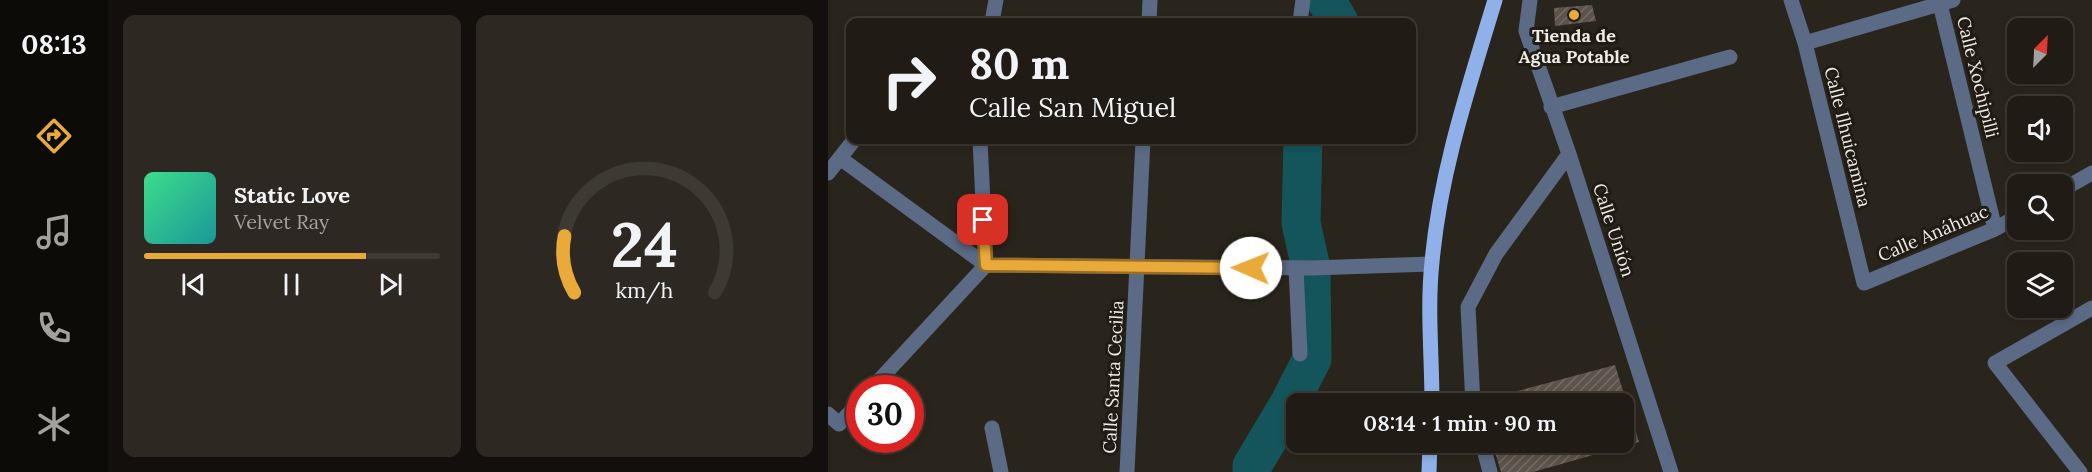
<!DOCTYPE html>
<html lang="es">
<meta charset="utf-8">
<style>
body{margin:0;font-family:Lora,serif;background:#2d2922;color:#f1f3f6;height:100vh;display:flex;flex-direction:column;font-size:22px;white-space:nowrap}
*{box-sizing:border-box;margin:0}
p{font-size:20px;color:#a2a1a0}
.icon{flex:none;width:33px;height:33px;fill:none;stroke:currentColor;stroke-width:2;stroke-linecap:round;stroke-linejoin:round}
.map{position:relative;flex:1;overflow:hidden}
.drawer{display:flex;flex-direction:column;gap:15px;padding:15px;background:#120f0c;width:720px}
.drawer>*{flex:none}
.guide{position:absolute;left:18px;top:18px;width:570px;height:126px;border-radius:12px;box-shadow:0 3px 9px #0003,0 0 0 2px #3d3a34;background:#201c15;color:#f1f3f6;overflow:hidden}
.needle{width:39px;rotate:24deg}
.fabs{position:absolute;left:1179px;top:18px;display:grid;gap:12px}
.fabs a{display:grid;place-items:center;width:66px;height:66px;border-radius:12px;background:#201c15;box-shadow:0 3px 9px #0003,0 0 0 2px #3d3a34;font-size:30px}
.speed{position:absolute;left:18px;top:375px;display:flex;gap:12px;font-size:30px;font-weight:700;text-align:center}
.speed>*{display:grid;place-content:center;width:78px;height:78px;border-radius:50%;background:#201c15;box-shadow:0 3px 9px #0003,0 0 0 2px #3d3a34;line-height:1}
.speed .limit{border:9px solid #d22;background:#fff;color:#111}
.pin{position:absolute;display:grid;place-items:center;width:51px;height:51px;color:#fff;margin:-26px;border-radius:12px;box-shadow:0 3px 9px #0006}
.me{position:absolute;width:66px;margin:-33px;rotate:271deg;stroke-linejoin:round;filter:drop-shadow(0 0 4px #0008)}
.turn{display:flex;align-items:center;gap:21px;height:126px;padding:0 24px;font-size:27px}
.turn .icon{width:78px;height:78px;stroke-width:2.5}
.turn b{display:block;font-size:42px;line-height:51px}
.drawer .card{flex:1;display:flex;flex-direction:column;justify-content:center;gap:9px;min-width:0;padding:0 21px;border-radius:12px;background:#2d2922}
.drawer .dial{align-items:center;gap:0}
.dial svg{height:156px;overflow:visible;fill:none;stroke:#3d3a34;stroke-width:7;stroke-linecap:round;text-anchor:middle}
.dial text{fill:#f1f3f6;stroke:none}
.song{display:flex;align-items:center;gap:18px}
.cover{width:72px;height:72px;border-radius:9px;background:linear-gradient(135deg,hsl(150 70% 55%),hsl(180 70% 35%))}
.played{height:6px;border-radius:3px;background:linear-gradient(90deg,#eaaa39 75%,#3d3a34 75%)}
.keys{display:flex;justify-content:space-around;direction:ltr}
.drawer .tiles{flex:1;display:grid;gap:15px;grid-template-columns:repeat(2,1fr)}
.trip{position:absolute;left:458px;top:393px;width:348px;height:60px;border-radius:12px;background:#201c15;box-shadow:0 3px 9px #0003,0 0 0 2px #3d3a34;font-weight:600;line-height:60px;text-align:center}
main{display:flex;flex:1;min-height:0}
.menu{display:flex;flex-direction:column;width:108px;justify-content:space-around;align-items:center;background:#0d0b08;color:#a2a1a0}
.menu .icon{width:42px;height:42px}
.menu .current{color:#eaaa39}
.menu b{font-size:27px;color:#f1f3f6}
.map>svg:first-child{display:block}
</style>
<main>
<nav class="menu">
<b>08:13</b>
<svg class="icon current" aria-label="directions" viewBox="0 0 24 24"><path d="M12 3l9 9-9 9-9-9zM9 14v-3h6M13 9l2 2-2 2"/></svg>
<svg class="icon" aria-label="music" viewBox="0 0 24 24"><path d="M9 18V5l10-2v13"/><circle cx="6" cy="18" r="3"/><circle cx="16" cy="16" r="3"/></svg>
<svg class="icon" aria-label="phone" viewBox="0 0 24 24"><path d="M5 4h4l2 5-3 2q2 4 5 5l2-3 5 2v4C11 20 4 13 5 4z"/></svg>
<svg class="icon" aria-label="climate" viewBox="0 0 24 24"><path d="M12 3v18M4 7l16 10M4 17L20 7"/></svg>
</nav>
<section class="drawer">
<div class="tiles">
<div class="card">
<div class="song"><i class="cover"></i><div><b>Static Love</b><p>Velvet Ray</p></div></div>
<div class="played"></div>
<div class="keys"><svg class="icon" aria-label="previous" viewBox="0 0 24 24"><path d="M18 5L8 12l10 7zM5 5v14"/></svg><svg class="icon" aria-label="pause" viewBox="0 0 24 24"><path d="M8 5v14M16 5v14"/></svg><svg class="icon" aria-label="next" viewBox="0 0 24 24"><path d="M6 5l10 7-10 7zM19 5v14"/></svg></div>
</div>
<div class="card dial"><svg viewBox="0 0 100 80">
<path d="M14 69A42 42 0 1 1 86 69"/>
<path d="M14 69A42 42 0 0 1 9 40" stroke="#eaaa39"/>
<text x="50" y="56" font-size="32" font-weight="700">24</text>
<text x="50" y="72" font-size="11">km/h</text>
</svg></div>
</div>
</section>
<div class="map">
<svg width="1264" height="472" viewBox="0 0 1264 472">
<defs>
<pattern id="building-hatch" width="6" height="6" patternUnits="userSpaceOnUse" patternTransform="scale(1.5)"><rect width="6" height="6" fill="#5c534b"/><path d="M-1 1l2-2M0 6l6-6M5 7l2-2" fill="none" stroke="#746c65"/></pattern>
</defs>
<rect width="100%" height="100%" fill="#2a251c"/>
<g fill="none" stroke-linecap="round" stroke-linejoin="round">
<path stroke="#13555a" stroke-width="39" d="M498,0L511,22
M424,472V466L461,404L484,359L483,268L473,223L475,140"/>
</g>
<path fill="url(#building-hatch)" d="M764,5L768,21L727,26L726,8Z
M787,365L811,442L705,472H673L664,442H795V404H653L652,401Z"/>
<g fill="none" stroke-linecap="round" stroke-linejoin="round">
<path stroke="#5b6b86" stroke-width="15" d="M702,0L698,31L741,154L843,472
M963,0L977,43L1036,283L1167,229L1190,216
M1112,4L1167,229
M164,22L168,0
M321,22L322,0
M472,22L475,0
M977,43L1125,0
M723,107L902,57
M12,158L158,265L483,268L603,264
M0,173L26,140
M1234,190L1264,173
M468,268L472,354
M44,388L158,265L152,140
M645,404L640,307L668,254L741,154
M0,414L11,424L32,402
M164,428L173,472
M654,442L662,472
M299,472L315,140
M1252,472L1167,363L1264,308"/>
<path stroke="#8fb0e9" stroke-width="15" d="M604,404C604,357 599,308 604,262C612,172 641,86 667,0
M601,472L602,442"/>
</g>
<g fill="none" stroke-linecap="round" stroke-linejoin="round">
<g stroke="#986e25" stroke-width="15">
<path id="route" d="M155,220L158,265L423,268"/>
</g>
<use href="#route" stroke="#eaaa39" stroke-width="10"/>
</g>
<circle fill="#eaaa39" stroke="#201b13" stroke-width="2" cx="746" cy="15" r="6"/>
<g text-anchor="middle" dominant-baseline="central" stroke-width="6" stroke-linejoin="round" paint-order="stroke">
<g font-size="18" font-weight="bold" fill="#efebe6" stroke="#201b13">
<text x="746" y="35">Tienda de<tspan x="746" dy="21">Agua Potable</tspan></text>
</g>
<g font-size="18" fill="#efebe6" stroke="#201b13">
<text transform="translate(1150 77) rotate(76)">Calle Xochipilli</text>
<text transform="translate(1020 137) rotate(76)">Calle Ilhuicamina</text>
<text transform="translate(786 230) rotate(72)">Calle Unión</text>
<text transform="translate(1105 233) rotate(-23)">Calle Anáhuac</text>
<text transform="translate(285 377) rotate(-87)">Calle Santa Cecilia</text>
</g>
</g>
</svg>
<div class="fabs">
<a><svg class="needle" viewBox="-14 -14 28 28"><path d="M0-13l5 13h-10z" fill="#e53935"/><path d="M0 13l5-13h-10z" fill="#a2a1a0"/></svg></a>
<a><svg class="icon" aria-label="sound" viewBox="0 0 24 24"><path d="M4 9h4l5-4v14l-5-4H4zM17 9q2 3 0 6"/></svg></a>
<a><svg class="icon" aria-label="search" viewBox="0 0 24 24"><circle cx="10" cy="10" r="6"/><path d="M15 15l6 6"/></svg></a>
<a><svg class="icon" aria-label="layers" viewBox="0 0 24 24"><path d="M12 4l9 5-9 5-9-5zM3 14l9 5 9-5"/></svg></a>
</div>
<div class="speed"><div class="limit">30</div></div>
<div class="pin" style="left:155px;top:220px;background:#d93025"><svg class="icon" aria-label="arrive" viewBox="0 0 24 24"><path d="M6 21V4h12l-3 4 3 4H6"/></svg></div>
<svg class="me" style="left:423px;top:268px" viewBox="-20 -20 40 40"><circle r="19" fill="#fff"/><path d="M0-13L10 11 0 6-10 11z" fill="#eaaa39"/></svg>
<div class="trip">08:14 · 1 min · 90 m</div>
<div class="guide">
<div class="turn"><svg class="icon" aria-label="right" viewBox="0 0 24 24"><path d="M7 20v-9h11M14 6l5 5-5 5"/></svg><div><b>80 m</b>Calle San Miguel</div></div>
</div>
</div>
</main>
